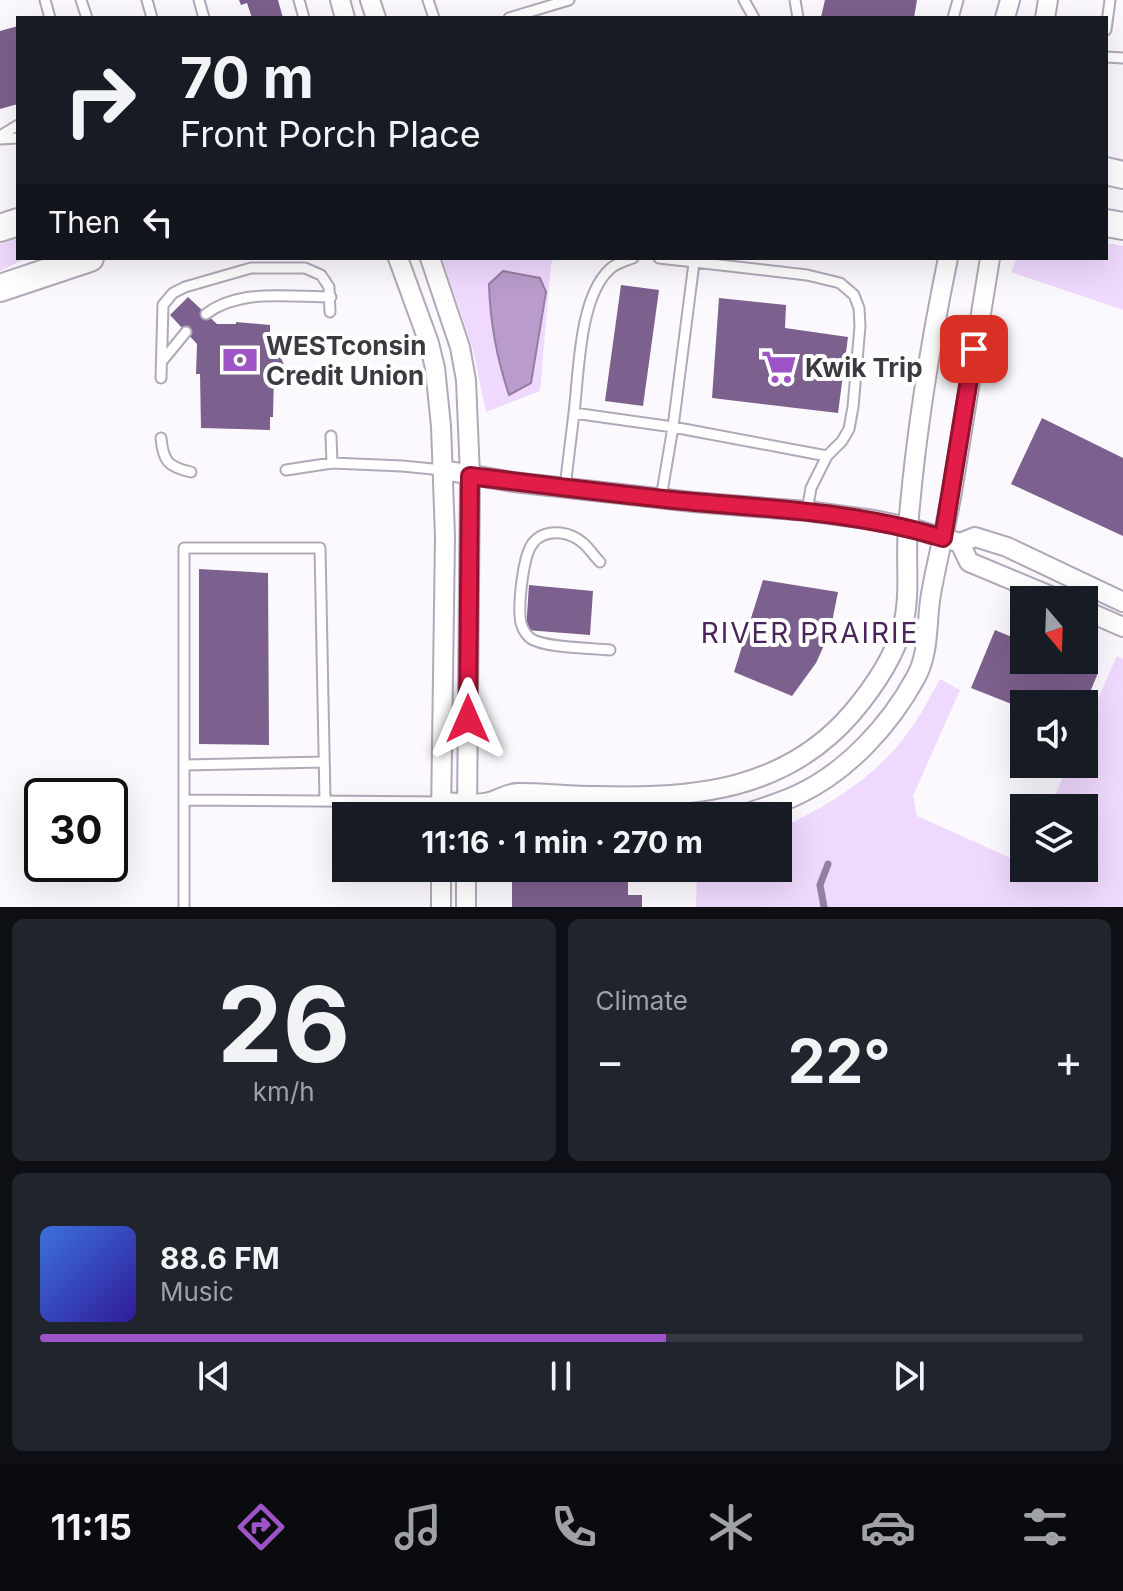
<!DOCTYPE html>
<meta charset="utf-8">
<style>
body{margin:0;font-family:Inter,sans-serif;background:#20242c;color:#f1f3f6;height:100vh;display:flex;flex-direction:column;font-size:30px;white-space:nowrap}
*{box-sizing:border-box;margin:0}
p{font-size:26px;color:#9ea1a6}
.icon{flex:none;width:44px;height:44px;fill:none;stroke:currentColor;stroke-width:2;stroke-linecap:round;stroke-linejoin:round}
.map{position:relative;height:907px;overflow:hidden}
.side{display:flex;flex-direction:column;gap:12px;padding:12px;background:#0d0f14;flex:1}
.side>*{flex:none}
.hud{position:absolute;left:16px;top:16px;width:1092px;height:244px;border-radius:0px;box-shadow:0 8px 32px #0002;background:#171b24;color:#f1f3f6;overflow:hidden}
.needle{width:52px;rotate:161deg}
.tools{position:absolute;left:1010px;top:586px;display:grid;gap:16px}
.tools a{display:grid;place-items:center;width:88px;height:88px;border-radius:0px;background:#171b24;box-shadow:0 8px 32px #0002;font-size:40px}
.speed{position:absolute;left:24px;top:778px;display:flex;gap:16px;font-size:40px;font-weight:700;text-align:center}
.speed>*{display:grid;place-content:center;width:104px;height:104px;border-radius:50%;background:#171b24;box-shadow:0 8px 32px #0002;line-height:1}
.speed .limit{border:4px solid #111;border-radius:12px;background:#fff;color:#111}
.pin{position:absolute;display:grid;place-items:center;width:68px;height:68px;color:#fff;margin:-34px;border-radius:16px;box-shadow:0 4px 12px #0006}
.me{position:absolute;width:88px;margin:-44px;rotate:0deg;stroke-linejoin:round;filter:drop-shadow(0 0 6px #0008)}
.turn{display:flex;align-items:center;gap:28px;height:168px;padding:0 32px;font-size:36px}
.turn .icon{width:104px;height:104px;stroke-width:2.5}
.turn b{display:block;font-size:56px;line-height:68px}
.then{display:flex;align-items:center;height:76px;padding:0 32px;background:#0003;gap:16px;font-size:30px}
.big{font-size:60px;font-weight:700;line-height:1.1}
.side .card{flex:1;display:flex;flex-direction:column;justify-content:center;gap:12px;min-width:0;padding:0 28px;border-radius:12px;background:#20242c}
.side .dial{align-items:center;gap:0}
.dial b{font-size:104px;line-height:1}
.song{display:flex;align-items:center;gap:24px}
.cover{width:96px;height:96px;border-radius:12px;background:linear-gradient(135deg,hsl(220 70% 55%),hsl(250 70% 35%))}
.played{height:8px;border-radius:4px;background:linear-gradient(90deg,#9e53c6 60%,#363941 60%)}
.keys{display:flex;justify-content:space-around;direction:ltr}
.heat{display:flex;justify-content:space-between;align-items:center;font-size:44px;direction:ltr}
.side .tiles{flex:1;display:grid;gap:12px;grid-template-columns:1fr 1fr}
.card:last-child{grid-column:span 2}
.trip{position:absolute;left:332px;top:802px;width:460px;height:80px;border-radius:0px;background:#171b24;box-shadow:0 8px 32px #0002;font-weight:700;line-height:80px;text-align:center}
.dock{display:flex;height:128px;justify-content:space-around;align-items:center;background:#090b0e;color:#9ea1a6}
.dock .icon{width:56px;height:56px}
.dock .on{color:#9e53c6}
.dock b{font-size:36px;color:#f1f3f6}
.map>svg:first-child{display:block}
</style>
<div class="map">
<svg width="1123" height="907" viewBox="0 0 1123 907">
<rect width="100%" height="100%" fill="#fbf9fd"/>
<path fill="#efd9fe" d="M18,238V258H27L0,271V244Z
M1106,243L1123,246V310L1011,272L1017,258H1106Z
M442,258H554L551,264L540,391L486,412L472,346Z
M1117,656L1123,659V907H696L697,868H778V829C823,809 869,781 900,743C916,724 928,701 940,679L960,690L913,796L917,816L1024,864V868H1084V808H1049L1069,764H1084V730Z"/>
<path fill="#b99ccb" stroke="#947ea1" stroke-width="2" d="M503,271L540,278L546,292L531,383L509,395C497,359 490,323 489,284Z"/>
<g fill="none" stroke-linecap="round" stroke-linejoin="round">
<path stroke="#947ea1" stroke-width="7" d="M824,907L820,885L828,864"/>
</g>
<path fill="#7c608d" d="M239,0H278L283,18H252L247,3L241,5Z
M825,0H917L914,18L821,17Z
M18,26V104L0,109V31Z
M621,285L659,290L643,406L605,401Z
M188,297L217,324H236V322L270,325V334L286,369L274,375L273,417H270V430L201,428L200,374H196L197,344L170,315Z
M719,298L786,305L785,328L848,337L838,413L712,398Z
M1042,418L1123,458V536L1011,484Z
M199,569L268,573L269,745L199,744Z
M763,580L838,592L830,632L816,663L792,696L734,672Z
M529,585L593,591L590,635L526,630Z
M995,630L1024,642V660H1067L1098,673L1085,704H1024V709L971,688Z
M512,878H628V895H642V907H512Z"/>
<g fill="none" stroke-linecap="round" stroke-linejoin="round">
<g stroke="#b2a8b9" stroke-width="13">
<path id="service" d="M45,0L50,18
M81,0L87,18
M147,0L152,18
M199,0L204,18
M299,0L304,18
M428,0L434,18
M744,0L754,18
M795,0L798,18
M509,18L569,0
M953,18L958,0
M1106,30L1110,0
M1106,57L1123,58
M0,136L18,125
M0,139L18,138
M659,258L807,275L840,283L854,295L859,308L860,326L853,407L849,429L842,441L827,456
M206,314C240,288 291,297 331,297
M163,360L186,332
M161,378L163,305L173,293L185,287L251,268H305L321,275L329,287L330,312
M574,413C579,372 579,297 610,269C616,263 625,261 633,258
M331,436L332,463
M161,438C163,461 168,467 191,472
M286,470L332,463L402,466L443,470
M565,487L574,413L673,427L827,456L811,488L807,511
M661,498L673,427L694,263
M600,562C594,556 589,548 583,543C576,537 569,534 561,533C550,532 540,534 533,543C523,555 519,600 520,616C520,624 524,633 530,638C543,648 593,648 610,650
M185,765L324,762
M185,800L441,802
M184,907V548H320L325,801"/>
</g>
<g stroke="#b2a8b9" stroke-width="22">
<path id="minor" d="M340,0L345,18
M370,0L376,18
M1005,18L1010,0
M1045,18L1048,0
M398,258L429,343L435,368L441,426L445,537L441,816
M430,258L460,347L466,380L470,476L467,816
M443,470L513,482L693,502L807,511L874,520L908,527L960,543L975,537L1007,547L1123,602
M960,543L969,562L1060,600
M1084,610L1123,627
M441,802C456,802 475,806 489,802C499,800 507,793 518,793C544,793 570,796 597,796C692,799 785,791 852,713C874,687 894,658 903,625C911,593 905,560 908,528C915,440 930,345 948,258
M488,803L509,816
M584,816H600
M739,816C758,809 778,804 797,795C847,772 890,725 916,677C930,651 926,622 931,594C937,560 946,526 952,492C965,414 977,336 990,258
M441,868V907
M466,868V907"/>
</g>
<g stroke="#b2a8b9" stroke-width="30">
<path id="secondary" d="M1106,171L1123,175
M1106,223L1123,226
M0,228L18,222
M0,288L90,258"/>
</g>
<use href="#service" stroke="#fff" stroke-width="9"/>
<use href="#minor" stroke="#fff" stroke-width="18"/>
<use href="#secondary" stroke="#fff" stroke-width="26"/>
</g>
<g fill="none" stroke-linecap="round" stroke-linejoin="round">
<g stroke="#92132f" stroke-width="20">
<path id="route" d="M468,719L470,476C545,485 620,495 695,502C779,509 861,513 943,538L974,349"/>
</g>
<use href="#route" stroke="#e11d48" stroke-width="14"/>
</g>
<defs>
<g id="bank-bare" transform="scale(2.76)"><path d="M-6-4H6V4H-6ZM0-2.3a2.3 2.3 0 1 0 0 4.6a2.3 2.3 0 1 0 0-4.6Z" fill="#9e53c6" stroke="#fff" stroke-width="2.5" paint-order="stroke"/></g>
<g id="supermarket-bare" transform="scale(2.76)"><path d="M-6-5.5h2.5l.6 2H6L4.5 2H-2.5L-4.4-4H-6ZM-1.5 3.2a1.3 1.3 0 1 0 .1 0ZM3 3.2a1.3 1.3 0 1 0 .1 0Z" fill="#9e53c6" stroke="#fff" stroke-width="2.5" paint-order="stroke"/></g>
</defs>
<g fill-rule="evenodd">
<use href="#bank-bare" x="240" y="360"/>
<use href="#supermarket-bare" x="779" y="367"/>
</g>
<g text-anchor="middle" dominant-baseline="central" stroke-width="8" stroke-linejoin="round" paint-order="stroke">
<g font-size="26" font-weight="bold" fill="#3d3940" stroke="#fff" text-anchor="start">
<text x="266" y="345">WESTconsin<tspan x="266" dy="30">Credit Union</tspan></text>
<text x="805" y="367">Kwik Trip</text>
</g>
<g font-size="28" letter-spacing="2" fill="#49255c" stroke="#fff">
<text x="810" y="633">RIVER PRAIRIE</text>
</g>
</g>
</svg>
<div class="tools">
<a><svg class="needle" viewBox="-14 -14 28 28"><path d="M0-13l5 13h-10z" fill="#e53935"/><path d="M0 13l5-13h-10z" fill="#9ea1a6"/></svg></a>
<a><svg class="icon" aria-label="sound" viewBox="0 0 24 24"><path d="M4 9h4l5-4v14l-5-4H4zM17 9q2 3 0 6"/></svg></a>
<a><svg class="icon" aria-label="layers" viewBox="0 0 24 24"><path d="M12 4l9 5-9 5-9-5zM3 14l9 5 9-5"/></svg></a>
</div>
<div class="speed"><div class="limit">30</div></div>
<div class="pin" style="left:974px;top:349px;background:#d93025"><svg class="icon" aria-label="arrive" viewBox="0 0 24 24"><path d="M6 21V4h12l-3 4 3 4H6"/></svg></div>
<svg class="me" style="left:468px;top:719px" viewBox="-20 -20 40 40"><path d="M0-17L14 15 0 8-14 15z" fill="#e11d48" stroke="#fff" stroke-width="4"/></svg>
<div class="trip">11:16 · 1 min · 270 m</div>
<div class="hud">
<div class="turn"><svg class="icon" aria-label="right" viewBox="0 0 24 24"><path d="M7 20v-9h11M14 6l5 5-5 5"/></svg><div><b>70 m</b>Front Porch Place</div></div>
<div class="then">Then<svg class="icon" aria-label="left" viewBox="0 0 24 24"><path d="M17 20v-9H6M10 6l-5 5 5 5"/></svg></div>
</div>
</div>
<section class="side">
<div class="tiles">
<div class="card dial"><b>26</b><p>km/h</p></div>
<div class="card"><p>Climate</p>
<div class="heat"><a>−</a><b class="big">22°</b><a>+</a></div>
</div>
<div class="card">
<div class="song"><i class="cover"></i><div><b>88.6 FM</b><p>Music</p></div></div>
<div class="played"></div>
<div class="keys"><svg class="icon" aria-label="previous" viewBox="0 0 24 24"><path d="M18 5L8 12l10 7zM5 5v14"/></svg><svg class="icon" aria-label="pause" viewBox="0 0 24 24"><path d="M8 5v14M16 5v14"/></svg><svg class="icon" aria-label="next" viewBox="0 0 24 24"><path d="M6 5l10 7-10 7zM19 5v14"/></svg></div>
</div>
</div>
</section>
<nav class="dock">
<b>11:15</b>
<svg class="icon on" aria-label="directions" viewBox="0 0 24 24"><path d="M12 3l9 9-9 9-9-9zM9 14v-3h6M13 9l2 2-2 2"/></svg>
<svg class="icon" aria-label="music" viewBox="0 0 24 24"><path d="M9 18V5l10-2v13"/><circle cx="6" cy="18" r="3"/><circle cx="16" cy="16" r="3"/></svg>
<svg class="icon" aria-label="phone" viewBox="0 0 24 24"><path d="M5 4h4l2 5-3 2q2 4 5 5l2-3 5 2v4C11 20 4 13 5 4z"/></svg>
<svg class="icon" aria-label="climate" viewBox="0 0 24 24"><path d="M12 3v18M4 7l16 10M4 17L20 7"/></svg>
<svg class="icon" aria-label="car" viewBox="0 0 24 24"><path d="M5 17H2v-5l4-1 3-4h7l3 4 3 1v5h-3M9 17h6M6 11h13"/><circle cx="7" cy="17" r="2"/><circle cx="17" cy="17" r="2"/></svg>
<svg class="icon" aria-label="filters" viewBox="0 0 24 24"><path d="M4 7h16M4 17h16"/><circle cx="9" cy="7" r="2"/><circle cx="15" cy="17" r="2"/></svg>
</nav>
